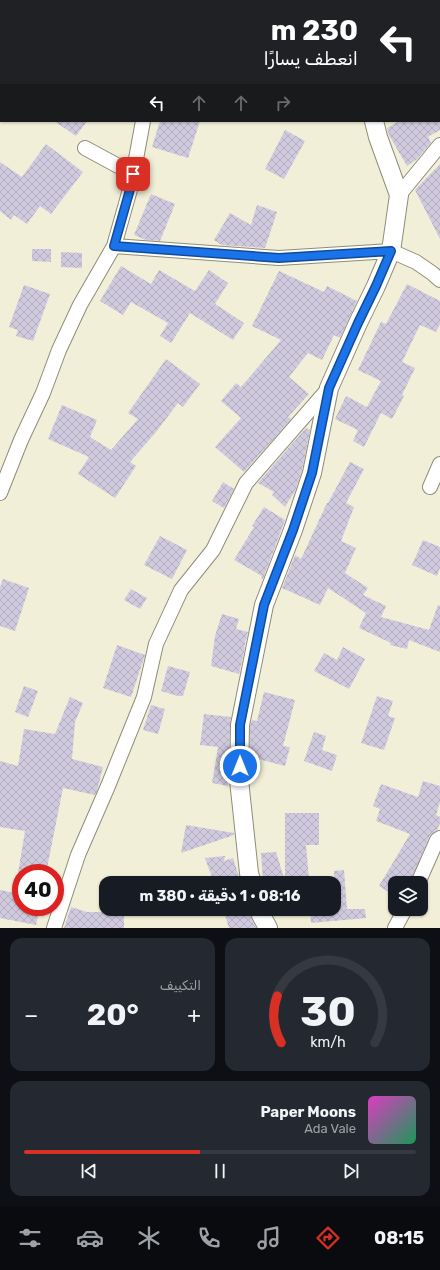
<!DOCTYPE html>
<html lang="ar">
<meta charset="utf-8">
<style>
body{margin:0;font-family:Rubik,Vazirmatn,sans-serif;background:#242831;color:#f1f3f6;direction:rtl;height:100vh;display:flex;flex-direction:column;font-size:15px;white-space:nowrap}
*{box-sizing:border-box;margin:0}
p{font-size:13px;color:#9ea1a6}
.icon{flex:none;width:22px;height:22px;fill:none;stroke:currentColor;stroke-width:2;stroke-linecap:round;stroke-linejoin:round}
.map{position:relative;height:928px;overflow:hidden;direction:ltr}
.side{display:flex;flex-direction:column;gap:10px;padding:10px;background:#0d0f14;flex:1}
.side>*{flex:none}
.banner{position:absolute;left:0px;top:0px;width:440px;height:122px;box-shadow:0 1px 3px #0004;direction:rtl;background:#202124;color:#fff;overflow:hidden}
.controls{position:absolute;left:388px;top:876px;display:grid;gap:8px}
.controls a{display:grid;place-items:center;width:40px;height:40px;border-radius:8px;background:#171b24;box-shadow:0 1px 3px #0004;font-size:20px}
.speed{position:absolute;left:12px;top:864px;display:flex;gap:8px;font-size:20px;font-weight:700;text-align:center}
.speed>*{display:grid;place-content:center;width:52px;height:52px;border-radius:50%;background:#171b24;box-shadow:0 1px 3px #0004;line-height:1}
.speed .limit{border:6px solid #d22;background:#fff;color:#111}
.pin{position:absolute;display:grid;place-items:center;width:34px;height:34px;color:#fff;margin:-17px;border-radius:8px;box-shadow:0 2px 6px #0006}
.me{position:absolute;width:44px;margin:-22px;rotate:0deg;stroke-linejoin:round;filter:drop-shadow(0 0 3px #0008)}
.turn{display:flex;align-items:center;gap:14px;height:84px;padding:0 16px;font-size:18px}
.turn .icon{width:52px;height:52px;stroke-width:2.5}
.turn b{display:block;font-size:28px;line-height:34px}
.lanes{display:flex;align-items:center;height:38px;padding:0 16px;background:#0003;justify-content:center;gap:20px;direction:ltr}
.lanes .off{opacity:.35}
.big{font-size:30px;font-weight:700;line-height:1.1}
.side .tile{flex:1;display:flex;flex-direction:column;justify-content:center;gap:6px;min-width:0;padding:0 14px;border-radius:12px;background:#242831}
.side .dial{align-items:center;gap:0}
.dial svg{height:104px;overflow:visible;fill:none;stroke:#363941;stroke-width:7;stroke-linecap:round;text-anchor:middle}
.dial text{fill:#f1f3f6;stroke:none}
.song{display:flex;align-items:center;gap:12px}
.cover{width:48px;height:48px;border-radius:6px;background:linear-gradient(135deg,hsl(310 70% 55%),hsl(150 70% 35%))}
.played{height:4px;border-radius:2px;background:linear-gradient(90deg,#d93025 45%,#363941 45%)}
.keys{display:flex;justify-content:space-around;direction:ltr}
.heat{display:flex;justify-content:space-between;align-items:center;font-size:22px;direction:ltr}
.side .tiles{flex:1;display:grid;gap:10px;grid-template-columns:1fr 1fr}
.tile:last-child{grid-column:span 2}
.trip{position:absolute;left:99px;top:876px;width:242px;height:40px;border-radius:12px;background:#171b24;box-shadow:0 1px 3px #0004;font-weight:700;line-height:40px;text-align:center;direction:rtl}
.tab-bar{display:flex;height:64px;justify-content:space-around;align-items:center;background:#090b0e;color:#9ea1a6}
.tab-bar .icon{width:28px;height:28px}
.tab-bar .on{color:#d93025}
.tab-bar b{font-size:18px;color:#f1f3f6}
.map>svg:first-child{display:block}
</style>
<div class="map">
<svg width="440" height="928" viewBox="0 0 440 928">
<defs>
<pattern id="building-cross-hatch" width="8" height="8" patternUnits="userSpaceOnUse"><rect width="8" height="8" fill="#d0cadf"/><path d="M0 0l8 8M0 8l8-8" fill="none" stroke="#b4aec0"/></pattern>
</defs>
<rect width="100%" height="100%" fill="#f2efd9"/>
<path fill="url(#building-cross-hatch)" d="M54,121H87L76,136Z
M160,121H200L188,158L152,147Z
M399,121H440V130L428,137L431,143L416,160L407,166L389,135L387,128Z
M285,130L305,141L284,179L265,169Z
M46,144L83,172L51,214L40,206L27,224L14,215L11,220L0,211V162L22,177Z
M440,164V239L415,190Z
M151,194L175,204L160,241L146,240L134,235Z
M257,205L277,212L265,248L222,245L214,240L230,213L251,225Z
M32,249H51V262L32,261Z
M61,252L82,253V268L61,267Z
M121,266L151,284L159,270L195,291L209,270L228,283L215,304L244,323L233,340L190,313L171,343L160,336L168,323L131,302L123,315L100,301Z
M279,271L324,292L327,286L357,301L340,338L334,335L322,360L308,353L289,377L309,394L288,417L291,419L244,472L215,447L241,418L221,401L236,383L241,387L281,340L252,326Z
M407,284L440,301V324L436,332L420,325L402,362L415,368L402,395L404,396L392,419L381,413L364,447L353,441L358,430L335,419L346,396L367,407L381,381L358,370L381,322L386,324Z
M24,285L50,294L33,341L16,336L18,330L9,327Z
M166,359L200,384L183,407L178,403L156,432L130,462L136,466L115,498L78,474L89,457L48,439L62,405L97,420L90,437L111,450L138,419L128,413Z
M306,428L310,430L302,470L295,491L285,507L272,495L274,492L258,483Z
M350,462L364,469L346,503L354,507L341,541L356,548L345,573L368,588L363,595L386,606L381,617L429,630L438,605L440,606V652L409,640L407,649L390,645L391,643L359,628L366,613L328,588L320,605L282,588L295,555L301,559L327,503H328Z
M223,482L234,489L224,508L212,501Z
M264,507L285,520L263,579L261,578L262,576L234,560L254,527L252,526Z
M160,536L187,550L172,579L144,565Z
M423,540L440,547V568L437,576L412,565Z
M3,579L29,588L15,631L0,626V587Z
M131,589L147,598L140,609L124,600Z
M222,614L239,619L236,629L248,632L244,647H245L239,674L211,666L215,636Z
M117,645L145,655L131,697L103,688Z
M343,647L365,659L349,689L314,671L324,653L337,660Z
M168,666L190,672L183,696H178L161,691Z
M24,686L38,691L28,717L15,712Z
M264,692L295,700L283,746L290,747L285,766L250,757V726L252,720L257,721Z
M377,696L393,701L388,716L395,718L384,750L361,743Z
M70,697L83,703L75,722L72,759L103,767L97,791L95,795L63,788L46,873H18L25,831L0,827V761L18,766L24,729L55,734Z
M151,705L165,709L158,734L143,730Z
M204,714L231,717L230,725L228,786L212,783L218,747L200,745Z
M314,732L326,736L322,750L337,755L332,771L304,761Z
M423,781L440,786V802L436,815L440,817V823L437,830L432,833L429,837L410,883H395V896L379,886L410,834L376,821L380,809L373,806L381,784L418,797Z
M285,813H319V845H306L309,879L285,881Z
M186,825L234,833V835L181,853Z
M276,852L285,881L263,882L261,853Z
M225,856L224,861L233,858L241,883H214L205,858Z
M344,870L347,909H365L366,918L311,923L310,909H334V871Z
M0,890L21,894V907H40L36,925L0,918Z
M71,907L87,912H108V909H124V928H64Z
M223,909H249L251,918L256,928H229Z"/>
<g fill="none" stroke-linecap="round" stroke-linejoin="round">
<g stroke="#8f8c78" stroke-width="16">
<path id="minor" d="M175,1L176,0
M85,148L133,174
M399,195L440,145
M114,246L279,258L391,251L416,262L432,273L440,280
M430,487L440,464
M0,493L21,440L43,393L59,350L80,305L114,246L131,186L143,121
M418,883L437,840L440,838
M54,928L78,855L108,786L144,697L156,644L181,590L213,550L246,483L329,388
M395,928L405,909"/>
</g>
<g stroke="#8f8c78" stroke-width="20">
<path id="tertiary" d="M346,0V1
M252,883L249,873L239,780L240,725L264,605L293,530L312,473L329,388L358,323L376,286L391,251L399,195L378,137L374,121
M259,909L261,915L268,928"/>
</g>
<use href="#minor" stroke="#fff" stroke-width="14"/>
<use href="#tertiary" stroke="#fff" stroke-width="18"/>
</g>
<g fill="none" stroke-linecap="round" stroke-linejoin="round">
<g stroke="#114b97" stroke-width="10">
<path id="route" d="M133,174L131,186L114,246L279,258L391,251L376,286L358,323L329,388L312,473L293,530L264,605L240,725V766"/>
</g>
<use href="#route" stroke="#1a73e8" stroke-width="7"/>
</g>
</svg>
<div class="controls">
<a><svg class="icon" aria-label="layers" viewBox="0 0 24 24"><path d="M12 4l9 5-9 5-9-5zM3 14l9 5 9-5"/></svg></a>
</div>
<div class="speed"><div class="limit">40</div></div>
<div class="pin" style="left:133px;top:174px;background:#d93025"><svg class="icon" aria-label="arrive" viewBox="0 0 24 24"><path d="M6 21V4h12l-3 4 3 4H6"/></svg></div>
<svg class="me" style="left:240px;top:766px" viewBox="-20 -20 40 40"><circle r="17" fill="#1a73e8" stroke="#fff" stroke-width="3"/><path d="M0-11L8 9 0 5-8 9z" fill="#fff"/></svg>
<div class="trip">08:16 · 1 دقيقة · 380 m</div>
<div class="banner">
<div class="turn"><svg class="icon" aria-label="left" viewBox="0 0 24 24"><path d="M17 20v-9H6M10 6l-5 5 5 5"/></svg><div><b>230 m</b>انعطف يسارًا</div></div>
<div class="lanes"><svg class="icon" aria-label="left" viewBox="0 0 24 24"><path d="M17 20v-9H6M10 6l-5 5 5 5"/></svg><svg class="icon off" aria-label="ahead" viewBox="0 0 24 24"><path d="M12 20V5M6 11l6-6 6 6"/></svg><svg class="icon off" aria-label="ahead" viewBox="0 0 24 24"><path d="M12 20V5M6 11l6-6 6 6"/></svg><svg class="icon off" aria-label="right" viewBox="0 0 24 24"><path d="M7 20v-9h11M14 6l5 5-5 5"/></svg></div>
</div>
</div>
<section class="side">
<div class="tiles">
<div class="tile dial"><svg viewBox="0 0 100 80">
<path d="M14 69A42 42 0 1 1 86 69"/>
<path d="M14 69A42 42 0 0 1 11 33" stroke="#d93025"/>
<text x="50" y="56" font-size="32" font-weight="700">30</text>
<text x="50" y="72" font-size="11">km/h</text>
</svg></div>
<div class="tile"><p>التكييف</p>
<div class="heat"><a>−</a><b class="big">20°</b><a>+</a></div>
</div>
<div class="tile">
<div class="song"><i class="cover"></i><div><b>Paper Moons</b><p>Ada Vale</p></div></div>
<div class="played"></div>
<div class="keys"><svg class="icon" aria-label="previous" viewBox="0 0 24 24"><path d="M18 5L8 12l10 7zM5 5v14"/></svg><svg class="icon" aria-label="pause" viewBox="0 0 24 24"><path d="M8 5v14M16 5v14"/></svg><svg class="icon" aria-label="next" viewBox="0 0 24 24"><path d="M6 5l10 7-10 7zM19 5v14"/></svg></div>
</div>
</div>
</section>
<nav class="tab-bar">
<b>08:15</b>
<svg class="icon on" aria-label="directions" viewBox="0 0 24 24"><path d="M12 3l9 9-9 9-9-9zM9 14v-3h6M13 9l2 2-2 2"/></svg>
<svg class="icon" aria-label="music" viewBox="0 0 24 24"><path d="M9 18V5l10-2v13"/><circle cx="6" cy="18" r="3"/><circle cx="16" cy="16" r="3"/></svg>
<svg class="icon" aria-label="phone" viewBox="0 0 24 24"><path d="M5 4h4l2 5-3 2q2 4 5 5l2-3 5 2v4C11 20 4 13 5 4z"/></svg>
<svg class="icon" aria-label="climate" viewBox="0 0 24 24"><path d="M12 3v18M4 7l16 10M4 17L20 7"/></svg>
<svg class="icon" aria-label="car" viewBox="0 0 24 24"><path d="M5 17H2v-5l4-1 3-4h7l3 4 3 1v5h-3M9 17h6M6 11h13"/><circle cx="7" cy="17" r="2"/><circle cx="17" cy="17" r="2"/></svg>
<svg class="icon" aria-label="filters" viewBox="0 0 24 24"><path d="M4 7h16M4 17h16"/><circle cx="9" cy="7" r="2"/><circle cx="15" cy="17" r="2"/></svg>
</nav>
